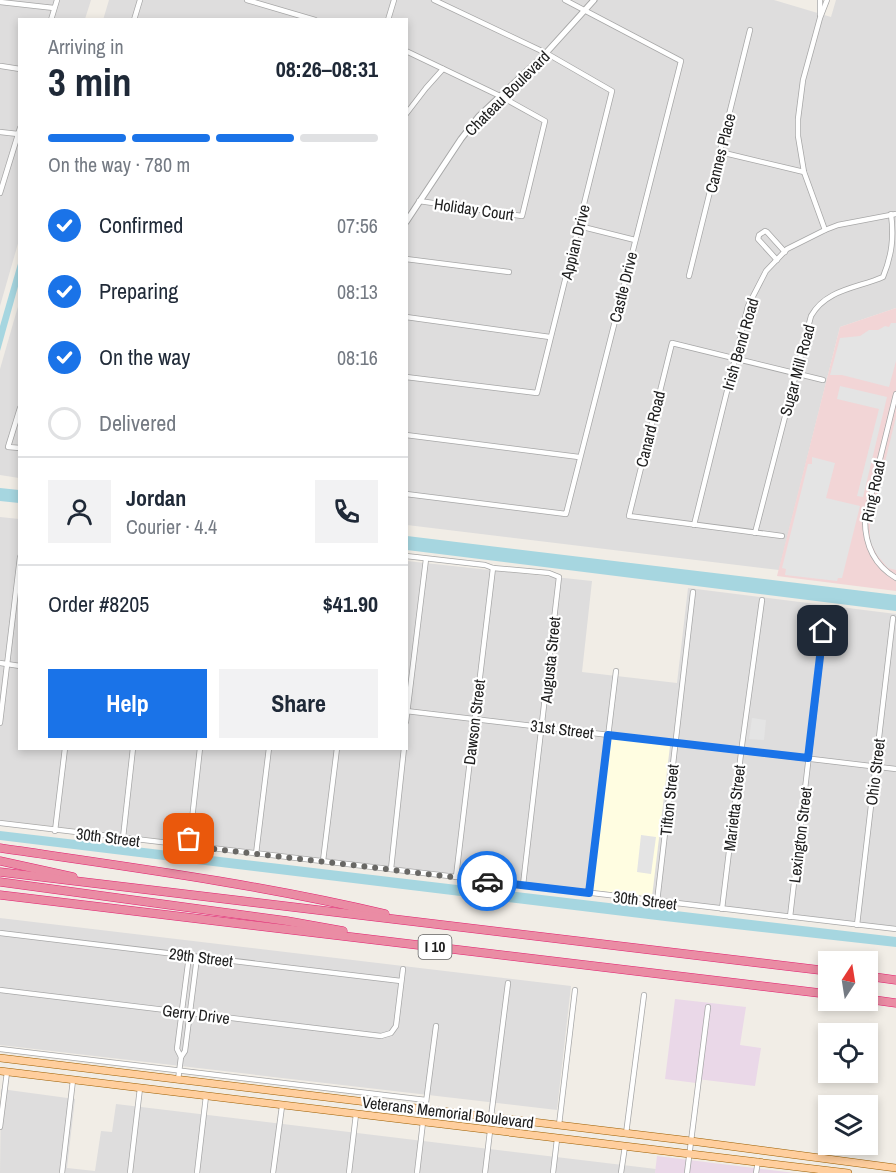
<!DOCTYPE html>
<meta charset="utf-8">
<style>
body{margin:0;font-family:"Archivo Narrow",sans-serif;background:#f2f2f3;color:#1f2937;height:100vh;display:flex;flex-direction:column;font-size:22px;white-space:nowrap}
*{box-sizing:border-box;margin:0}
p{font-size:20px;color:#747a83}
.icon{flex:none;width:33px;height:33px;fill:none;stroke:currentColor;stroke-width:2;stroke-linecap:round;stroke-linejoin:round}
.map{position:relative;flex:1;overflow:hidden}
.details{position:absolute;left:18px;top:18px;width:390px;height:732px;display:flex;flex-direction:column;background:#fff;border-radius:0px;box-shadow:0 3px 9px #0003}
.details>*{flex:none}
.needle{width:39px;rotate:12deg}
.buttons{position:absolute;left:818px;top:951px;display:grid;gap:12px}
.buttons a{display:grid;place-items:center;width:60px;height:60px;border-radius:0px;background:#fff;box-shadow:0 3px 9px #0003;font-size:30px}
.pin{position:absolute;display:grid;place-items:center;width:51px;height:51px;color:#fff;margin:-26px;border-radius:12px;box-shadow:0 3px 9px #0006}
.courier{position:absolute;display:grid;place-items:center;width:60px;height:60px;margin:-30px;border:4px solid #1a73e8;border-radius:50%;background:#fff;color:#222;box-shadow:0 2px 8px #0007}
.head em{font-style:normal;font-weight:800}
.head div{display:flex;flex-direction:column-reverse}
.head{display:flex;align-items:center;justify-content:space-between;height:102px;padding:0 30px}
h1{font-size:39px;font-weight:800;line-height:45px}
.bar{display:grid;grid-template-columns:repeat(4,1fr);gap:9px 6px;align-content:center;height:72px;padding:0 30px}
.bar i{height:8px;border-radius:4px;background:#e0e1e3}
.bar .selected{background:#1a73e8}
.bar p{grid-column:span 4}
.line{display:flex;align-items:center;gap:15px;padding:0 30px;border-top:2px solid #e0e1e3}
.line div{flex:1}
.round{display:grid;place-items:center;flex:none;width:63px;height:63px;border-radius:0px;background:#f2f2f3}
ol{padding:0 30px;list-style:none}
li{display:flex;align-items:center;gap:18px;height:66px}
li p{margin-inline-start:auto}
li .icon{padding:6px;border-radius:50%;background:#1a73e8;color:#fff;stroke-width:4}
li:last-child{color:#747a83}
li i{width:33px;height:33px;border:3px solid #e0e1e3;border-radius:50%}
.cta{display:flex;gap:12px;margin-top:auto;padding:12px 30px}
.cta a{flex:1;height:69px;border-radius:0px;background:#1a73e8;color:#fff;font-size:24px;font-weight:800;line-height:69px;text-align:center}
.cta a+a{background:#f2f2f3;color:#1f2937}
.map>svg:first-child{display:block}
.residential{fill:#dedddd}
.commercial{fill:#f2d5d6}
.industrial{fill:#ead8e8}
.education{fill:#fffde1}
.parking{fill:#e4e4e4}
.water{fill:#a6d6e0}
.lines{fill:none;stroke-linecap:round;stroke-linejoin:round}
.minor-casing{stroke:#a7a7a7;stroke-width:6}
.tertiary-casing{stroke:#a7a7a7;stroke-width:7}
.primary-casing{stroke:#9c5e00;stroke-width:8}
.motorway-casing{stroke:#e12170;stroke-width:9}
.minor{stroke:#fff;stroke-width:4.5}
.tertiary{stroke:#fff;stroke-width:5}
.primary{stroke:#ffce9d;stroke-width:7}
.motorway{stroke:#ea8ca4;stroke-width:8}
.done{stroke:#696865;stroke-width:6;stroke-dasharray:0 10.8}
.route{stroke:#1a73e8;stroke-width:8}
.labels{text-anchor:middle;stroke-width:4.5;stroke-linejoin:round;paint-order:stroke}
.shield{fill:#fff;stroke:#636363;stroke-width:1.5}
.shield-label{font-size:15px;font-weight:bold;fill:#202020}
.street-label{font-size:16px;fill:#202020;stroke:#fff}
</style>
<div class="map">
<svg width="896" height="1173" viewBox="0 0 896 1173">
<rect width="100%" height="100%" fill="#f1ede6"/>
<g class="residential">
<path d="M 0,0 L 91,0 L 85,19 L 20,20 L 19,240 L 0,306 Z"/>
<path d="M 109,0 L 774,0 L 831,17 L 836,0 L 896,0 L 896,308 L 840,327 L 779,570 L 407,525 L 406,20 L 103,20 Z"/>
<path d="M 19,303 L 19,478 L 0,475 L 0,369 Z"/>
<path d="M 0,517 L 19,519 L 20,748 L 406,748 L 407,561 L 592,581 L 582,672 L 677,683 L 688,588 L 896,614 L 896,927 L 0,820 Z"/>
<path d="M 0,918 L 571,986 L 557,1110 L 0,1045 Z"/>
<path d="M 1,1089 L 75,1099 L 67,1168 L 95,1171 L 101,1131 L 112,1132 L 116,1104 L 656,1169 L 655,1173 L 0,1173 Z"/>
</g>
<path class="commercial" d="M 896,308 L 896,591 L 777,576 L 840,327 Z"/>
<g class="industrial">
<path d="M 675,999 L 746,1007 L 740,1045 L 761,1048 L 755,1086 L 697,1079 L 696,1083 L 665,1079 Z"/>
<path d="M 657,1156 L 795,1173 L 655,1173 Z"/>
</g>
<path class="education" d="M 610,738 L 670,746 L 652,897 L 592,890 Z"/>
<g class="parking">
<path d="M 891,323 L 896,323 L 896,361 L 889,387 L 842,375 L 830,375 L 840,338 L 860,336 L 869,330 L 878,330 L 885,326 L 889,327 Z"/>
<path d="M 840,386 L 887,397 L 863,497 L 857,496 L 879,409 L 837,399 Z"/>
<path d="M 896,417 L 896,570 L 888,568 L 877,555 L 870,541 L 870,523 Z"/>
<path d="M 812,457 L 835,463 L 826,498 L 860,506 L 842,578 L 838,578 L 837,581 L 785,575 L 786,569 L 782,568 L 808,464 L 812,464 Z"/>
<path d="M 752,718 L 766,720 L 764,740 L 749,739 Z"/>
<path d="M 641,835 L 656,837 L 651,874 L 637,872 Z"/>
</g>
<g class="water">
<path d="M 19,260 L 19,283 L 0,351 L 0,326 Z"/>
<path d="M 0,488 L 19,490 L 19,503 L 0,501 Z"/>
<path d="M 407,536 L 896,595 L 896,611 L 407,550 Z"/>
<path d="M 0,831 L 896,937 L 896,947 L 665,921 L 0,840 Z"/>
</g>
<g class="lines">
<g class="minor-casing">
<g id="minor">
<path d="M 247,0 L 315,20"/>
<path d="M 0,2 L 54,8"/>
<path d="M 820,15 L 820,0"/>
<path d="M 51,20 L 57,0"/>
<path d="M 134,20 L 140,0"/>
<path d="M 388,20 L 394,0"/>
<path d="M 406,51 L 500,96 L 545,121 L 522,216 L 419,201"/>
<path d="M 1,66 L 20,69"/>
<path d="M 406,114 L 426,88 L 443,69"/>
<path d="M 0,132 L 18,134"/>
<path d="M 720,152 L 804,172"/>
<path d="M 0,193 L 20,128"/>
<path d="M 579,226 L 635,240"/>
<path d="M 825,230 L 804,172 L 798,136 L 798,119 L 803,80 L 820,18 L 827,0"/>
<path d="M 406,259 L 509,272"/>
<path d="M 777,260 L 758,239 L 759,235 L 765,231 L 767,232 L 785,252"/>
<path d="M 689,276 L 750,30"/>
<path d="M 406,317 L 550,337"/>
<path d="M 406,377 L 537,393 L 612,91 L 546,53 L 434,0"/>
<path d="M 896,394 L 865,520 C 865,545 874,565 896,578"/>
<path d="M 20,408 L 8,447 L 20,448"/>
<path d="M 406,435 L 579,457"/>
<path d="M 406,494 L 566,514 L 681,61 L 565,0"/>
<path d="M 694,525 L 748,306 L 766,271 L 787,249 L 825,230 L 838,225 L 896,214"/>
<path d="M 755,533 L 811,316 C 826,289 858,288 883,277 C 892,255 894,237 891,214"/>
<path d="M 782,536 L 629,516 L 672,343 L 823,380"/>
<path d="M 406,556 L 485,565 L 493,568 L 549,573 L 559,577 L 523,885"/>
<path d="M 0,663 L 20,666"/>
<path d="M 406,711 L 896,769"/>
<path d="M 406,722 L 426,559"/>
<path d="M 0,723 L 20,557"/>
<path d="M 0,823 L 896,929"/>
<path d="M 55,831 L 65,748"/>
<path d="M 123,838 L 133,748"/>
<path d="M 189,846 L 200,748"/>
<path d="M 256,854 L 269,748"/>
<path d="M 323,861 L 337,748"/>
<path d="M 391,869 L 404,748"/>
<path d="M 456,877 L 493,568"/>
<path d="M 589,893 L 616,671"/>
<path d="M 657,902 L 693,592"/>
<path d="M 722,909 L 742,745 L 762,600"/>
<path d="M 790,917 L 826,610"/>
<path d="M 857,925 L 893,618"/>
<path d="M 0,933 L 401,981"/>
<path d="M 0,990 L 381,1036 L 391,1033 L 396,1026 L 403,969"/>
<path d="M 0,1049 L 426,1100"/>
<path d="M 181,1057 L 177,1049 L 189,956"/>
<path d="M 178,1080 L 181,1057 L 185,1051 L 197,957"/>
<path d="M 425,1110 L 436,1026"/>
<path d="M 491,1117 L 508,983"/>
<path d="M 559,1125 L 575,990"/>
<path d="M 0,1127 L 7,1072"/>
<path d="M 626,1134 L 644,995"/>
<path d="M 62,1173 L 73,1080"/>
<path d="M 130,1173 L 140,1088"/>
<path d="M 197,1173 L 206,1096"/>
<path d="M 273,1173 L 282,1106"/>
<path d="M 349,1173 L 356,1114"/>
<path d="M 417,1173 L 423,1122"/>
<path d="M 485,1173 L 490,1131"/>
<path d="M 553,1173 L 557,1139"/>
<path d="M 621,1173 L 625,1146"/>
<path d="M 687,1173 L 708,1007"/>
<path d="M 756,1173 L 758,1161"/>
</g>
</g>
<g class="tertiary-casing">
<path id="tertiary" d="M 406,222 L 461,139 L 479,116 L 546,53 L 594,0"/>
</g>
<g class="primary-casing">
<g id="primary">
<path d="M 0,1058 L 691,1141 L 896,1168"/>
<path d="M 0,1071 L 848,1173"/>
</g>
</g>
<g class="motorway-casing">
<g id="motorway">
<path d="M 0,848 C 129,867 258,884 385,914"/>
<path d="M 0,861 L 73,877"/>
<path d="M 0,872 L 828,971"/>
<path d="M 0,882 L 287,921 L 343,931"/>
<path d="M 0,895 L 828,994"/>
<path d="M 867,976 L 896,980"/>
<path d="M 867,999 L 896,1003"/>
</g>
</g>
<use href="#minor" class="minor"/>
<use href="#tertiary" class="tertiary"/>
<use href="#primary" class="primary"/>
<use href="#motorway" class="motorway"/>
</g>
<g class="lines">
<path class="done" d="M 189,839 L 189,846 L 487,881"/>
<path class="route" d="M 487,881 L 589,893 L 608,735 L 808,758 L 823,631"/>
</g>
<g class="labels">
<rect class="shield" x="418.5" y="935" width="33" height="24" rx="4.5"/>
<g class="shield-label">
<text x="435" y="952">I 10</text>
</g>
<g class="street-label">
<text transform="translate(507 93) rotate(-45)" y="6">Chateau Boulevard</text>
<text transform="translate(720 153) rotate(-76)" y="6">Cannes Place</text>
<text transform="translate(474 209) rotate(8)" y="6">Holiday Court</text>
<text transform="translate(575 242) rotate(-76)" y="6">Appian Drive</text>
<text transform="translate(623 287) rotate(-76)" y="6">Castle Drive</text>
<text transform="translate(740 344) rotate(-74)" y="6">Irish Bend Road</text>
<text transform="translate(797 370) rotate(-75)" y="6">Sugar Mill Road</text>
<text transform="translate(650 429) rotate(-76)" y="6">Canard Road</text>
<text transform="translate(873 491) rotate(-78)" y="6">Ring Road</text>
<text transform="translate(550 660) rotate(-84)" y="6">Augusta Street</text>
<text transform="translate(474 722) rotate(-83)" y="6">Dawson Street</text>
<text transform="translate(562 729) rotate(7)" y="6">31st Street</text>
<text transform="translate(875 772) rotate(-83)" y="6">Ohio Street</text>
<text transform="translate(669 800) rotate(-84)" y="6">Tifton Street</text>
<text transform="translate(734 808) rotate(-83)" y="6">Marietta Street</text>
<text transform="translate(800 835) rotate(-83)" y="6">Lexington Street</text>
<text transform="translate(108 837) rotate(7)" y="6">30th Street</text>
<text transform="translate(645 900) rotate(7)" y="6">30th Street</text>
<text transform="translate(201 957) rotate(7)" y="6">29th Street</text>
<text transform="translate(196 1014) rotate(7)" y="6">Gerry Drive</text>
<text transform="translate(448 1112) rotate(7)" y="6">Veterans Memorial Boulevard</text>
</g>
</g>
</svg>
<div class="buttons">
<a><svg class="needle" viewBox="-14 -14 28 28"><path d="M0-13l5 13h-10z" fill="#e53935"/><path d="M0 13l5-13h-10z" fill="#747a83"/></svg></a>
<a><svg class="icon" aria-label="locate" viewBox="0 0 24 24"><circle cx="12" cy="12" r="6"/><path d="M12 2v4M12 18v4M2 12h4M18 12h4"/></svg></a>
<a><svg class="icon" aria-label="layers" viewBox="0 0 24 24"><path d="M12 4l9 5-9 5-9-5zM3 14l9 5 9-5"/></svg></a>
</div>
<div class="pin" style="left:189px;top:839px;background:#ea580c"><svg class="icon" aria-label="bag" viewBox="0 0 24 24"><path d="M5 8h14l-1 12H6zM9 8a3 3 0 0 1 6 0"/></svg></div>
<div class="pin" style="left:823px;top:631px;background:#1f2937"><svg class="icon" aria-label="home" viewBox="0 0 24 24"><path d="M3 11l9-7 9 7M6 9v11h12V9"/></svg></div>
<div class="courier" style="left:487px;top:881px"><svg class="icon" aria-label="car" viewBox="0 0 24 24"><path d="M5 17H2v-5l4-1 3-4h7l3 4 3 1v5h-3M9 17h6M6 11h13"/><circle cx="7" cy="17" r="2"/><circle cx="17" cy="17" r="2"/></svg></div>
<section class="details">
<div class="head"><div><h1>3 min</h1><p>Arriving in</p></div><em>08:26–08:31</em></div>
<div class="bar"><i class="selected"></i><i class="selected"></i><i class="selected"></i><i></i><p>On the way · 780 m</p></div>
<ol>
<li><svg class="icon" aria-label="check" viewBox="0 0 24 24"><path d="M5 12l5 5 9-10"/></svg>Confirmed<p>07:56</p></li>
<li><svg class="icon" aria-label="check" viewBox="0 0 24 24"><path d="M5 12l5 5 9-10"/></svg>Preparing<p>08:13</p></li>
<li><svg class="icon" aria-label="check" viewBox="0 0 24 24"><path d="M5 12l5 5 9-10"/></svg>On the way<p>08:16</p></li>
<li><i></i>Delivered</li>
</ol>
<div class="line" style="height:108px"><a class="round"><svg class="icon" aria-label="person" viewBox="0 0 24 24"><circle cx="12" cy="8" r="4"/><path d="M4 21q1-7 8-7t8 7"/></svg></a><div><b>Jordan</b><p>Courier · 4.4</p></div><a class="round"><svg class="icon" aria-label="phone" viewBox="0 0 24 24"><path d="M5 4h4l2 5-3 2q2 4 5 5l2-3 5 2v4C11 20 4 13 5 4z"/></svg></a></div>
<div class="line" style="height:78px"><div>Order #8205</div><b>$41.90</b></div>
<div class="cta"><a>Help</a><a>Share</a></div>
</section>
</div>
